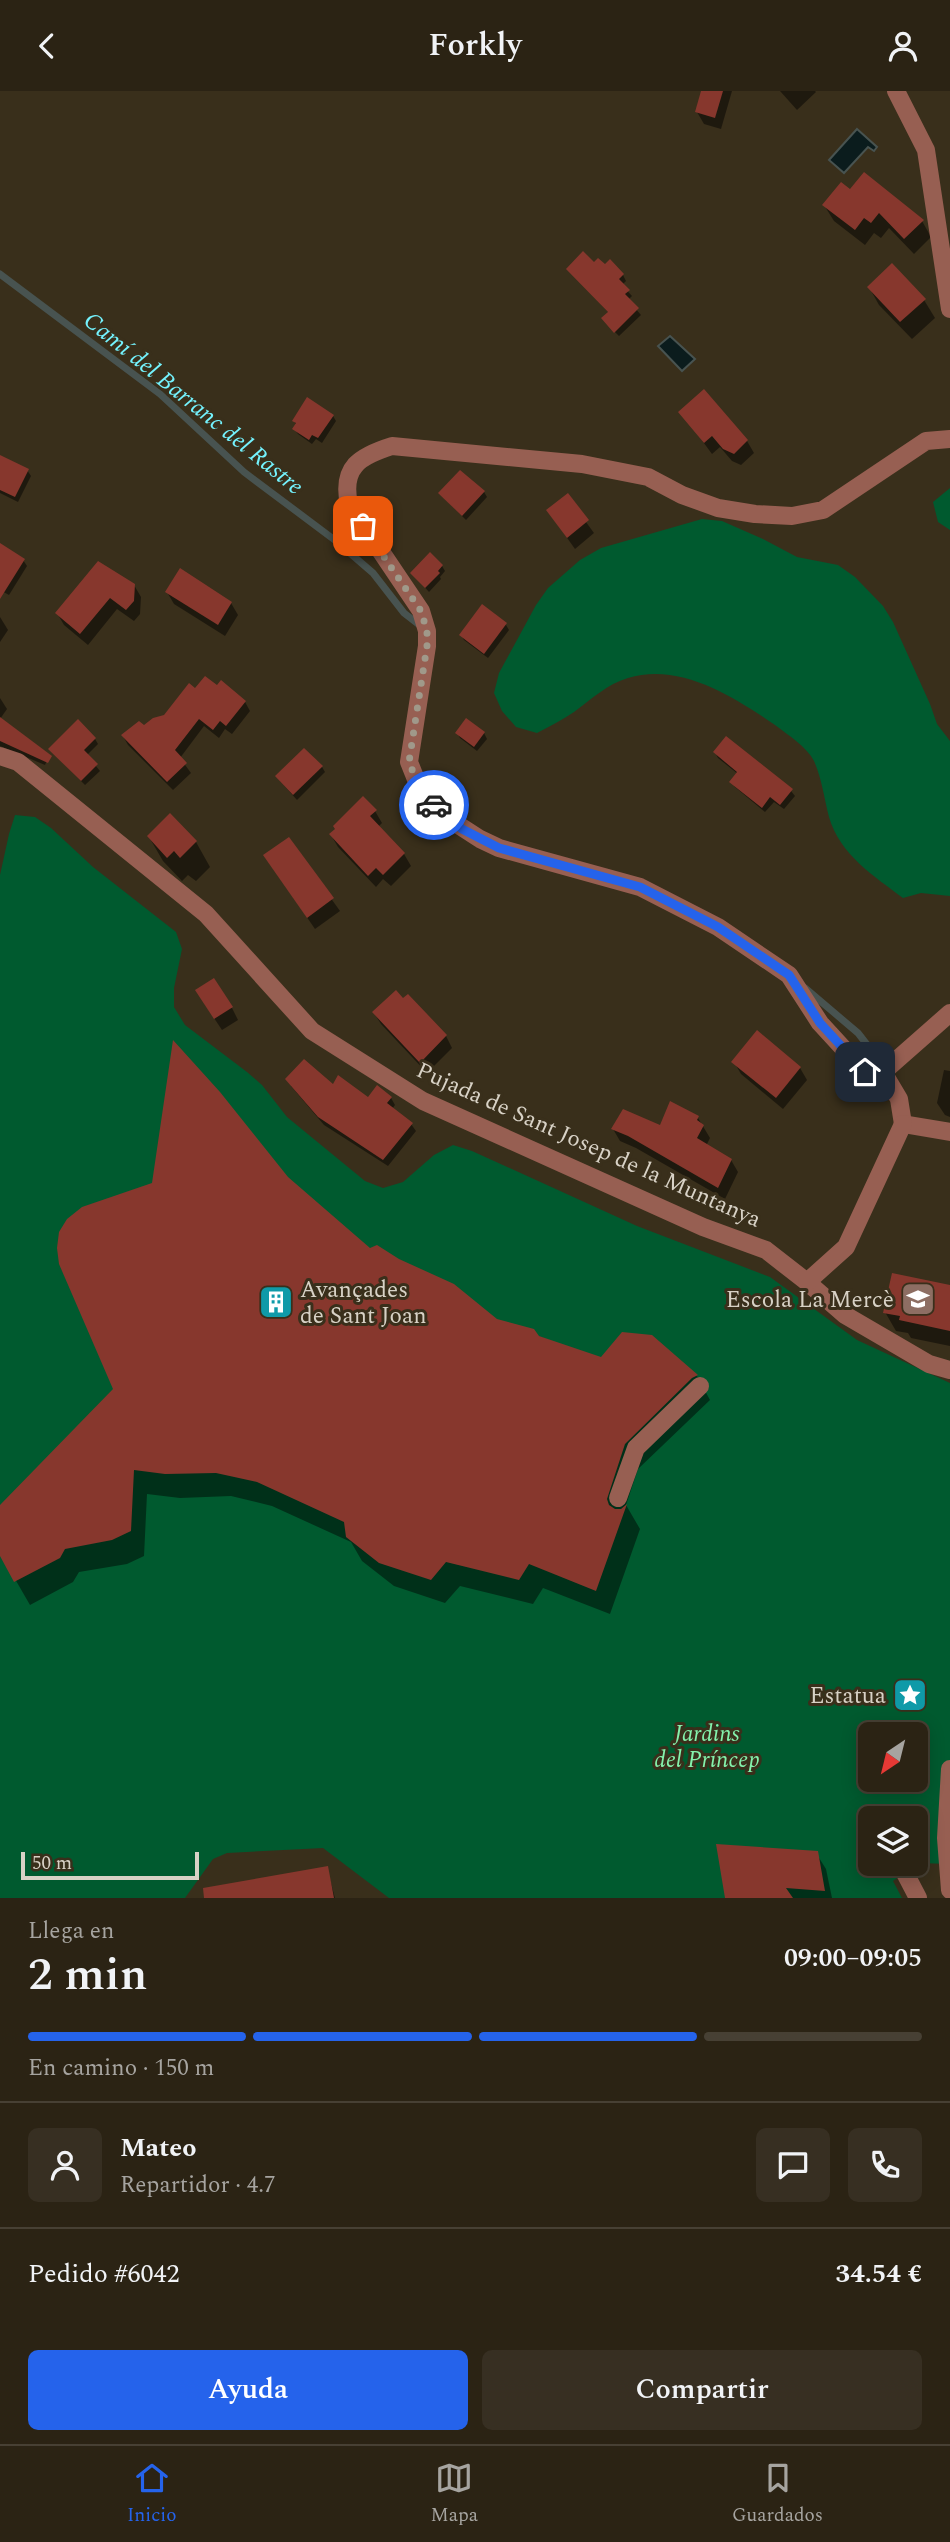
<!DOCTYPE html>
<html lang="es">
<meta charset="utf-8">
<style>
body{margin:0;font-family:Spectral,serif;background:#372f22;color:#f1f3f6;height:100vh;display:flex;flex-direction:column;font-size:26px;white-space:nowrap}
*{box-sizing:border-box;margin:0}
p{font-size:23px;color:#a6a4a0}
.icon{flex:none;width:38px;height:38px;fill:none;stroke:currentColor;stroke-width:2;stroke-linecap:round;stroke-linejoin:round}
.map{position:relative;height:1807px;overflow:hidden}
.sheet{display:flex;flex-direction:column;background:#2b2314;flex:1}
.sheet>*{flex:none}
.needle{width:46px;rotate:215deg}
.fabs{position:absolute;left:858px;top:1631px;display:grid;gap:14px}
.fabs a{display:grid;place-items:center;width:70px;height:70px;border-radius:10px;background:#2b2314;box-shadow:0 4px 18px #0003,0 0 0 2px #474034;font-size:35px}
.scale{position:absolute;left:21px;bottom:18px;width:178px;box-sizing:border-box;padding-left:7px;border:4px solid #d8d2c6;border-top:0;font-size:19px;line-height:24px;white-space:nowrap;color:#d8d2c6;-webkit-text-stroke:5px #392f1b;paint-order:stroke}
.pin{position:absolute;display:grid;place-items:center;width:60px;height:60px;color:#fff;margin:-30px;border-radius:14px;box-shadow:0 4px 10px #0006}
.courier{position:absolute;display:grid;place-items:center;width:70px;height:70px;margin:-35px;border:5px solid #2563eb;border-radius:50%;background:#fff;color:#222;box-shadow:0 2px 9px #0007}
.head em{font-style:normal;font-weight:600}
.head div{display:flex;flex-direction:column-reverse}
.head{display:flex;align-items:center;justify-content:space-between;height:119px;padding:0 28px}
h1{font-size:46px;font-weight:600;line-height:52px}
.bar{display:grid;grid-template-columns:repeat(4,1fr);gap:10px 7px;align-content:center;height:84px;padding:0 28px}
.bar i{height:9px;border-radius:5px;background:#474034}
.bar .on{background:#2563eb}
.bar p{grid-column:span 4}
.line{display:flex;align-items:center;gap:18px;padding:0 28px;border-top:2px solid #474034}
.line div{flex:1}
.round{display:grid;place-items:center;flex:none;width:74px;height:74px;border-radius:10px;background:#372f22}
.cta{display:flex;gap:14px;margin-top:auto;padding:14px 28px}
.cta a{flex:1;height:80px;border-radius:10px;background:#2563eb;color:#fff;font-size:28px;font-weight:600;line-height:80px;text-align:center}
.cta a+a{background:#372f22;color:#f1f3f6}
header{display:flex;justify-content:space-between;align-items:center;height:91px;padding:0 28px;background:#2b2314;font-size:32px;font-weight:600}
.menu{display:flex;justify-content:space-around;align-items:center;height:98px;border-top:2px solid #474034;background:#2b2314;font-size:19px;color:#a6a4a0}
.menu a{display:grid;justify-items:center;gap:4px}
.menu .on{color:#2563eb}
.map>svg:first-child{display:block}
.green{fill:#005a2f;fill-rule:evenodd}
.water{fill:#0b1c1d;stroke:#485350;stroke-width:2}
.shadow{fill:#0007}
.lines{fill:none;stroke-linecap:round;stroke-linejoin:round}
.stream{stroke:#485350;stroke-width:7}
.building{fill:#87372d}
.minor{stroke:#975f52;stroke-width:18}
.done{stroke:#a0998a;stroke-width:7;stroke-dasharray:0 12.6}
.route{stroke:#2563eb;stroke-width:9}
.labels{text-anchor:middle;stroke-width:6;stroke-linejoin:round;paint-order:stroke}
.street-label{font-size:23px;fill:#d8d2c6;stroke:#392f1b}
.poi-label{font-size:23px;fill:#d8d2c6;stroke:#392f1b;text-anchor:end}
.park-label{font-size:23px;font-style:italic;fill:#84f2ac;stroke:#392f1b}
.water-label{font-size:24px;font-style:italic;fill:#74f3fe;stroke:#392f1b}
</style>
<header><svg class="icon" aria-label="back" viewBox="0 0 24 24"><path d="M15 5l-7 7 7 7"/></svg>Forkly<svg class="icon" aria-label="person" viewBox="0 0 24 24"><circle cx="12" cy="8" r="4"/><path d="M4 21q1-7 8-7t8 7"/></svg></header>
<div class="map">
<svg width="950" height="1807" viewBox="0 0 950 1807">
<rect width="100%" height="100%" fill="#392f1b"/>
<g class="green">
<path d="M 950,397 L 950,439 L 938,431 L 933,411 Z"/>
<path d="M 702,428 L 722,430 L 763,448 L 797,466 L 838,474 L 855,486 L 883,515 L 893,531 L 930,613 L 937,633 L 950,650 L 950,805 L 921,802 L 903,807 C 874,785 840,764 829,726 C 824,707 822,688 814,670 C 807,656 788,644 775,634 C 734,606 680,571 628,587 C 607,593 592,608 574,621 C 562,629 550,635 537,642 L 516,636 L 502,620 L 494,602 L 499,582 L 536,514 L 548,497 L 580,469 L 601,457 Z"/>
<path d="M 15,724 L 35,726 L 51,737 L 93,776 L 176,841 L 182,858 L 174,897 L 174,916 L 185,934 L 247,981 L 262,994 L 287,1026 L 365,1090 L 383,1097 L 403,1091 L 434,1064 L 453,1054 L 472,1060 L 637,1135 L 770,1186 L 857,1249 L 950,1292 L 950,1773 L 919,1772 L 893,1790 L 902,1807 L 389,1807 L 323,1757 L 227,1762 L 213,1768 L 185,1807 L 0,1807 L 0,784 L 9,743 ZM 870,1643 L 915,1643 L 915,1689 L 870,1689 ZM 870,1727 L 915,1727 L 915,1773 L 870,1773 Z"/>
</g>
<g class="water">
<path d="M 857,38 L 877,56 L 874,60 L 868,56 L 844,82 L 829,69 Z"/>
<path d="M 670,245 L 695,268 L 682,280 L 658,255 Z"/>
</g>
<g class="shadow">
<path d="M 703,0 L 732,0 L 721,38 L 704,33 L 697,21 Z"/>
<path d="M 780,0 L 815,0 L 816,1 L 797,19 Z"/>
<path d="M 851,101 L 922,130 L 931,146 L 914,163 L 889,137 L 881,147 L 874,142 L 865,154 L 834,130 L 824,114 Z"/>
<path d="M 610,171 L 623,184 L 626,190 L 622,194 L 632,205 L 628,209 L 641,224 L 619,245 L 607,233 L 609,222 L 568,178 L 594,173 L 605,176 Z"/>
<path d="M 869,196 L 924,209 L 935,227 L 912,248 L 879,214 Z"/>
<path d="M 704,301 L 747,350 L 754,362 L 741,374 L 732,370 L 720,356 L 712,363 L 681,321 Z"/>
<path d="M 333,325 L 336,330 L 322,352 L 316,348 L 312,353 L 298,343 L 294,338 L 297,335 L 294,330 Z"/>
<path d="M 0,366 L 27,379 L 31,385 L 18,411 L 0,402 Z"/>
<path d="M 484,401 L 487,406 L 466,429 L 440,403 Z"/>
<path d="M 567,405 L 594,442 L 575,458 L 548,420 Z"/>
<path d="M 0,454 L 23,469 L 27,475 L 9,504 L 0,499 Z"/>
<path d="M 442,475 L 445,480 L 440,486 L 441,488 L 429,501 L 412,482 Z"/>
<path d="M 134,494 L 141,506 L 140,523 L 134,530 L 117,518 L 88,554 L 64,534 L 57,522 Z"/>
<path d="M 167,501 L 231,512 L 238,524 L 225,545 L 174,513 Z"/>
<path d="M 0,526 L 8,539 L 0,551 Z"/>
<path d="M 506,534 L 509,539 L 488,567 L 464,549 L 461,544 Z"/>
<path d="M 196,600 L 245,611 L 250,620 L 232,643 L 225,638 L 219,647 L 204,635 L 180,667 L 191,682 L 173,699 L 128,654 L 123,645 L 165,625 Z"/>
<path d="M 0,607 L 7,618 L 0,628 Z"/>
<path d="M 0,628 L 47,669 L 45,674 L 0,655 Z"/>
<path d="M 457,642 L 484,642 L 487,648 L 477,660 L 460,647 Z"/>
<path d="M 95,648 L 98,653 L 87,664 L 100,680 L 85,694 L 50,659 Z"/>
<path d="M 715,661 L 791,700 L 795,705 L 784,718 L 774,711 L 765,721 L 735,696 L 731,691 L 738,683 L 718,667 Z"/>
<path d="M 322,676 L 325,681 L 297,709 L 280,690 Z"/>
<path d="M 375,720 L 382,732 L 378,736 L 404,763 L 411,775 L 391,795 L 383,788 L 376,796 L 338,756 L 331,744 Z"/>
<path d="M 170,724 L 196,751 L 210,776 L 196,790 L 188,784 L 182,790 L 163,770 L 149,746 Z"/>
<path d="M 289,749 L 340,820 L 315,838 L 273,777 Z"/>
<path d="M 408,905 L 446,945 L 452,957 L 427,982 L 381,933 L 374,922 Z"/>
<path d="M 204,912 L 232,917 L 238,929 L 222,939 Z"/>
<path d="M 734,971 L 800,977 L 807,989 L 783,1018 L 741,983 Z"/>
<path d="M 944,979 L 950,980 L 950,1026 L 945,1024 L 937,1012 Z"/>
<path d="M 291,995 L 334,996 L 368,1009 L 391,1007 L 395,1014 L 392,1018 L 411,1033 L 416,1040 L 388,1075 L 324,1034 Z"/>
<path d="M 698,1027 L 710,1047 L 706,1055 L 731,1069 L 738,1081 L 725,1108 L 636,1057 L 620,1050 L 613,1038 L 661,1037 Z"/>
<path d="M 287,1088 L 370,1159 L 497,1230 L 601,1268 L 652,1246 L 697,1285 L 710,1309 L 638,1378 L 626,1414 L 640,1438 L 610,1523 L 543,1497 L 533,1513 L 460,1495 L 445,1512 L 394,1495 L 362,1470 L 351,1451 L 272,1415 L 231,1405 L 180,1407 L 147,1403 L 144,1465 L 127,1473 L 79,1481 L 73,1491 L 30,1514 L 0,1462 L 0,1416 L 115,1298 Z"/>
<path d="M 950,1196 L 950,1255 L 911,1247 L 908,1242 L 896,1240 L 885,1221 Z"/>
<path d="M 816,1762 L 826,1778 L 832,1807 L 729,1807 Z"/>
<path d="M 327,1777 L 335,1807 L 208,1807 Z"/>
</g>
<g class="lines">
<g class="stream">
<path d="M 0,183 L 160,303 L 244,381 L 336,450 L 373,482 L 404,522 L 422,536"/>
<path d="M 805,897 L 858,942 L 879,969"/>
</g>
</g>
<g class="building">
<path d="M 701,0 L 723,0 L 715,27 L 695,21 Z"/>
<path d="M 864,81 L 924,129 L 904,148 L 879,122 L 871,132 L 864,127 L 855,139 L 822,114 L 841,91 L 850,98 Z"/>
<path d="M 583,160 L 594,171 L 598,167 L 605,173 L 610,168 L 624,183 L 619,188 L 630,199 L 625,203 L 639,217 L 614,242 L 601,227 L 608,221 L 566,178 Z"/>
<path d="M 892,172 L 926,208 L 900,231 L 867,196 Z"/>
<path d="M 704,298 L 748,349 L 734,363 L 723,358 L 712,345 L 704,352 L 678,321 Z"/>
<path d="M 307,306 L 334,324 L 318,347 L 312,344 L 309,349 L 292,338 L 296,332 L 292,330 Z"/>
<path d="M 0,364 L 29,378 L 15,406 L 0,399 Z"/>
<path d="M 460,379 L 485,400 L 462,425 L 438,402 Z"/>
<path d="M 568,402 L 589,429 L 567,447 L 546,419 Z"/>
<path d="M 0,452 L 25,468 L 0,508 Z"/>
<path d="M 430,461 L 443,474 L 438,480 L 440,482 L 425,497 L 410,482 Z"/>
<path d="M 98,470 L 135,493 L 134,510 L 126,519 L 110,507 L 80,543 L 55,522 Z"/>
<path d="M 180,477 L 232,511 L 218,534 L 165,501 Z"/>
<path d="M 482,513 L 507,532 L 484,563 L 459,544 Z"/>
<path d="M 205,585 L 217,594 L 221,589 L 246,610 L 226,635 L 220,630 L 213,639 L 199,628 L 175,659 L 187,672 L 167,691 L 121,644 L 139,630 L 144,634 L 153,627 L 164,624 L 189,592 L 195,597 Z"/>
<path d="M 0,626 L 52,665 L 48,672 L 0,650 Z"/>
<path d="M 466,627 L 485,641 L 474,656 L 455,642 Z"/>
<path d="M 78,628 L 96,647 L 84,659 L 98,673 L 81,690 L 48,658 Z"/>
<path d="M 726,645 L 793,698 L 780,714 L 770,706 L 762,717 L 729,691 L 737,681 L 713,661 Z"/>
<path d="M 304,657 L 323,675 L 293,704 L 275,685 Z"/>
<path d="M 363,705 L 377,719 L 370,725 L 405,762 L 383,784 L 376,777 L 368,785 L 329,743 L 335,738 L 333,735 Z"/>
<path d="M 170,722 L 197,750 L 180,767 L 174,760 L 167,767 L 147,745 Z"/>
<path d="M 289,746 L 334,807 L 307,827 L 263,764 Z"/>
<path d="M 214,887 L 233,916 L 214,928 L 195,899 Z"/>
<path d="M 396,899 L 403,907 L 408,903 L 447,944 L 420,972 L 372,921 Z"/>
<path d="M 757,939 L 801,976 L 776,1007 L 731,971 Z"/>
<path d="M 173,949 L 220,1001 L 288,1086 L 370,1157 L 377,1154 L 399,1168 L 454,1193 L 497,1228 L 534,1238 L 539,1245 L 601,1266 L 622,1241 L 652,1244 L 698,1284 L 692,1287 L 625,1353 L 607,1408 L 609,1414 L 615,1418 L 621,1418 L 627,1413 L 596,1500 L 529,1473 L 519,1489 L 446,1471 L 431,1489 L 379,1472 L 346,1446 L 344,1431 L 257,1391 L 216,1382 L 165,1383 L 134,1379 L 131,1440 L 112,1449 L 65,1458 L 60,1467 L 14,1491 L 0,1465 L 0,1414 L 113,1298 L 59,1173 L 57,1157 L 59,1141 L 67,1128 L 82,1116 L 152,1092 Z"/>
<path d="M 304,968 L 333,993 L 338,984 L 368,1006 L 377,994 L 392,1006 L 387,1012 L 413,1032 L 383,1069 L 318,1026 L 285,988 Z"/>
<path d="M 670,1010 L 699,1025 L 697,1029 L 704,1034 L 697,1047 L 732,1068 L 718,1097 L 628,1045 L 611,1038 L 623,1018 L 660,1034 Z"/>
<path d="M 892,1182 L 950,1194 L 950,1240 L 899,1229 L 900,1225 L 883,1222 Z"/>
<path d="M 716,1753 L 818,1760 L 825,1800 L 786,1797 L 793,1807 L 725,1807 Z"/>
<path d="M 328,1775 L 334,1807 L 204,1807 L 203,1797 Z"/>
</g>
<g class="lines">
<g class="minor">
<path d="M 896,0 L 926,59 L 950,218"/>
<path d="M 0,665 L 18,671 L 206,823 L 312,940 L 423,1010 L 703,1136 L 766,1159 L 807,1191 L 845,1224 L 929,1273 L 950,1279"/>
<path d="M 883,981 L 950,922"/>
<path d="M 903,1033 L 899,1008 L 883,981 L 865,981 L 820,932 L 789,884 L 718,836 L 640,796 L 499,757 L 480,748 L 446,726 L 417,691 L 409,671 L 427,555 L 427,540 L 421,520 L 349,413 C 341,376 360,365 392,355 L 582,373 L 648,386 L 682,404 L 718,417 L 755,423 L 792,425 L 823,419 L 926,350 L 950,348"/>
<path d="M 903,1033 L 950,1041"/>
<path d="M 807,1191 L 846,1156 L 903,1033"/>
<path d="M 618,1407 L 636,1357 L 700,1295"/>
<path d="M 950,1678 L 946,1747 L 950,1799"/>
<path d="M 905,1782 L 918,1807"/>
</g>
</g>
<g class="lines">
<path class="done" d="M 363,435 L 421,520 L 427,540 L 427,555 L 409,671 L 417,691 L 434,714"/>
<path class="route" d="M 434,714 L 462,738 L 499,757 L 640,796 L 718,836 L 789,884 L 820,932 L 865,981"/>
</g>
<defs>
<g id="school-square" transform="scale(1.75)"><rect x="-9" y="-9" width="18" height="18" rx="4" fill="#8d6e63" stroke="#392f1b"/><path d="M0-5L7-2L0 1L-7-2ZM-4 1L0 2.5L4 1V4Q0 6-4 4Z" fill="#fff"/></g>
<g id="building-square" transform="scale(1.75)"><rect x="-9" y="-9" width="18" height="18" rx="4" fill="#0f9aa8" stroke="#392f1b"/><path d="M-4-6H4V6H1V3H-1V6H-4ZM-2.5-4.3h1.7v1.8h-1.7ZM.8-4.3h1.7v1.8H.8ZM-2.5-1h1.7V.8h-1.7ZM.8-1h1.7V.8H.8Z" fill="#fff"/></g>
<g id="sight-square" transform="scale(1.75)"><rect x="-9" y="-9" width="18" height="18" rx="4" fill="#0f9aa8" stroke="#392f1b"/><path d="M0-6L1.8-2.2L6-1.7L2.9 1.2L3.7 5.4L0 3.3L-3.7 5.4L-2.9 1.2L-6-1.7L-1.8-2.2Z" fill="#fff"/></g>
</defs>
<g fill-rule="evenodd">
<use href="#school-square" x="918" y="1208"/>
<use href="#building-square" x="276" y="1211"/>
<use href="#sight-square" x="910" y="1604"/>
</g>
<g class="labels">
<g class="street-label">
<text transform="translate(589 1053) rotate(24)" y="8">Pujada de Sant Josep de la Muntanya</text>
</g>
<g class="poi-label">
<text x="300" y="1206" text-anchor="start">Avançades<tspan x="300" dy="26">de Sant Joan</tspan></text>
<text x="894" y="1216">Escola La Mercè</text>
<text x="886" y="1612">Estatua</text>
</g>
<g class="park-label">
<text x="707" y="1650">Jardins<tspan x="707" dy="26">del Príncep</tspan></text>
</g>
<g class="water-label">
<text transform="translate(194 312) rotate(39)" y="8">Camí del Barranc del Rastre</text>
</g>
</g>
</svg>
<div class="fabs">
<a><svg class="needle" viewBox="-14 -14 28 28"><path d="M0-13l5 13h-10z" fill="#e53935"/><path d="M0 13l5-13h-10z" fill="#a6a4a0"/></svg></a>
<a><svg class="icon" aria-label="layers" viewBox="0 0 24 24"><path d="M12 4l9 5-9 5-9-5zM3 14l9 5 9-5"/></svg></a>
</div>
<div class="scale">50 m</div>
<div class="pin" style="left:363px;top:435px;background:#ea580c"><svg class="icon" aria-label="bag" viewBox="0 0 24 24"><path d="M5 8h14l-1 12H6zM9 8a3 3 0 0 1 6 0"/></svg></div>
<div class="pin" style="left:865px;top:981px;background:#1f2937"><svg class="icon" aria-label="home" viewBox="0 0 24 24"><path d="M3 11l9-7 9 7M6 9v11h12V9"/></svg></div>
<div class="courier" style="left:434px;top:714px"><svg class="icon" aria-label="car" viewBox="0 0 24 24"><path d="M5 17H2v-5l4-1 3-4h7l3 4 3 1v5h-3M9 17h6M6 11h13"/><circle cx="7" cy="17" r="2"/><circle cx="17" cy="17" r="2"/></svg></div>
</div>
<section class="sheet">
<div class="head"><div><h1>2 min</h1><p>Llega en</p></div><em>09:00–09:05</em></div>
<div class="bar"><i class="on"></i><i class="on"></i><i class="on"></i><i></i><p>En camino · 150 m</p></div>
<div class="line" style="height:126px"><a class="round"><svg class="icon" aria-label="person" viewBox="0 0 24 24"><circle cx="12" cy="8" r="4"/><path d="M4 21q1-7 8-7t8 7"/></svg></a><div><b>Mateo</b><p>Repartidor · 4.7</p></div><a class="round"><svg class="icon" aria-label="chat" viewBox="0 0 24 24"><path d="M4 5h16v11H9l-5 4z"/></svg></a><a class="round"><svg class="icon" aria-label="phone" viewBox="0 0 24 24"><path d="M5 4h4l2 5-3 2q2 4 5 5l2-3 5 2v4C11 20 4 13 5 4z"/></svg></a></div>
<div class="line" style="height:91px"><div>Pedido #6042</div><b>34.54 €</b></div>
<div class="cta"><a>Ayuda</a><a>Compartir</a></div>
</section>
<nav class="menu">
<a class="on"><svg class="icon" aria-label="home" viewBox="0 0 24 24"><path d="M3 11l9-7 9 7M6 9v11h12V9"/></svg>Inicio</a>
<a><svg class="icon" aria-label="map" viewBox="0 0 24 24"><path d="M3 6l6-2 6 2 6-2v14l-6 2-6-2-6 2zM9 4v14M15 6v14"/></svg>Mapa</a>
<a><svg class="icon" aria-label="saved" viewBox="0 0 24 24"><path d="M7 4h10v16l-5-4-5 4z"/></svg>Guardados</a>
</nav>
